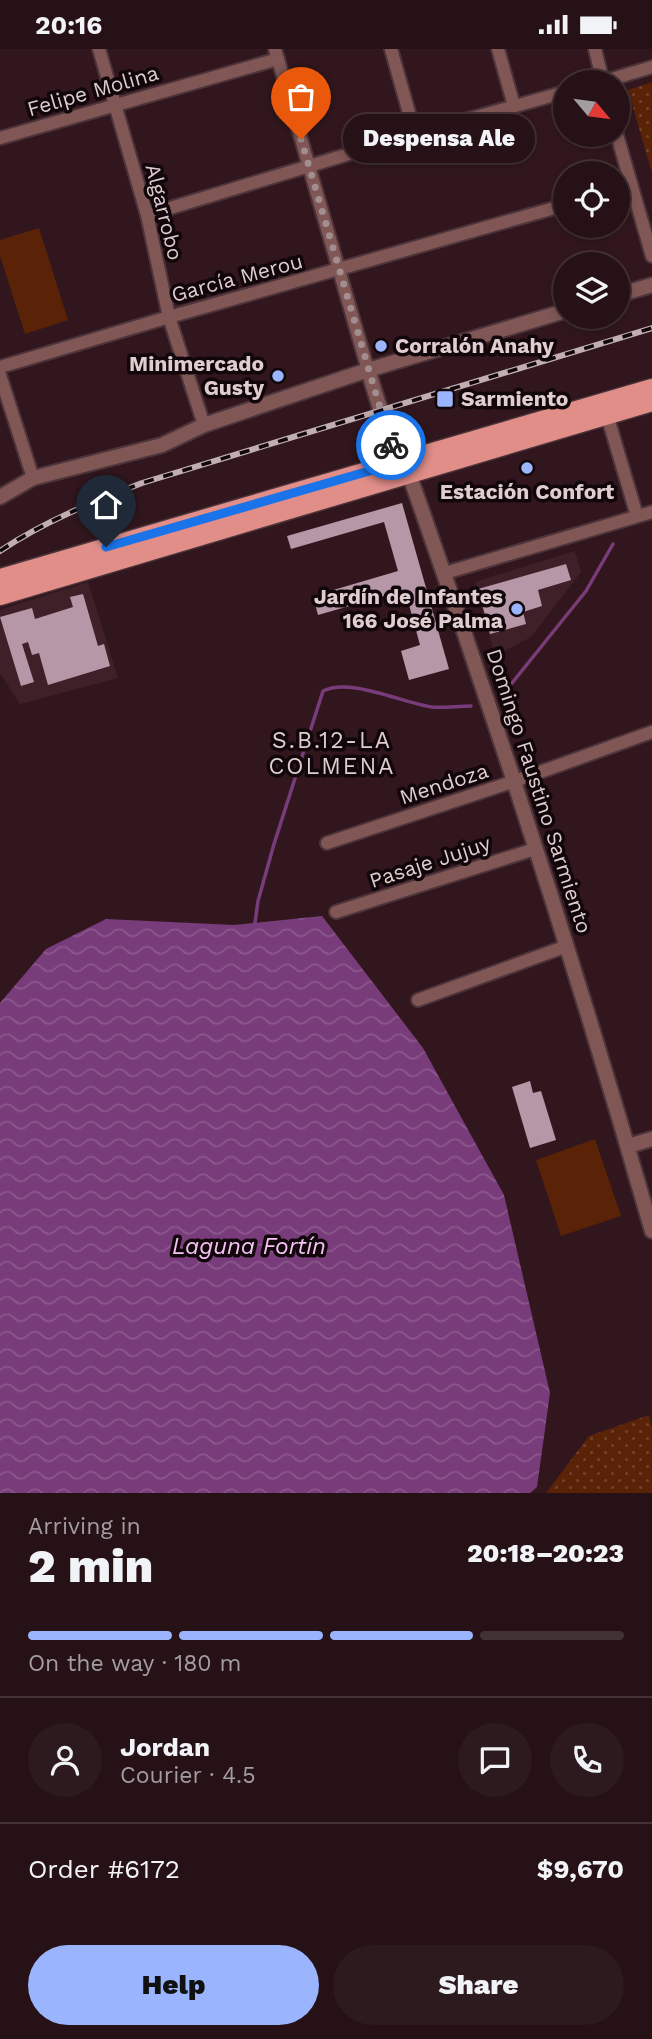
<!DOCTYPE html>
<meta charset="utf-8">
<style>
body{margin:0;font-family:"Work Sans",sans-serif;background:#2d1a1f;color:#f1f3f6;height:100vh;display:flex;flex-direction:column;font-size:26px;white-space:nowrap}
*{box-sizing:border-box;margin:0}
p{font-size:23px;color:#a39da1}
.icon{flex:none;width:38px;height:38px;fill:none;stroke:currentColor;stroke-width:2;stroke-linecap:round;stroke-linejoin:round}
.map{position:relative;height:1444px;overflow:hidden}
.side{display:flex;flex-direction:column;background:#251116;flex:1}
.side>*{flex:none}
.needle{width:46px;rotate:119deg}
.controls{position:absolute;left:553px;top:21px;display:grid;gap:14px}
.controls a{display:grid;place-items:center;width:77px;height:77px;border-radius:50%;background:#251116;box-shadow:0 4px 10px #0003,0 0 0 2px #423135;font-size:35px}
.pin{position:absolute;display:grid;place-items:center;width:60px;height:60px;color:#fff;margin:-72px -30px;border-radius:50% 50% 50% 0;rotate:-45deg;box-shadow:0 0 7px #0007}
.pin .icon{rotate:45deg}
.courier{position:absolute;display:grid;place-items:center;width:70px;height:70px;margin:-35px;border:5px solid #1a73e8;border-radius:50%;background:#fff;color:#222;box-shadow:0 2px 9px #0007}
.bubble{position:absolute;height:49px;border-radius:24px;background:#251116;box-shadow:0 4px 10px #0003,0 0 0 2px #423135;font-size:23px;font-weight:800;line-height:49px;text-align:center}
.summary em{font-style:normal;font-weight:800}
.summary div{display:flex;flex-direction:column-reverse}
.summary{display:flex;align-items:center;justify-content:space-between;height:119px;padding:0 28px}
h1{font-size:46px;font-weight:800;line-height:52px}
.bar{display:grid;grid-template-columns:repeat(4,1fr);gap:10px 7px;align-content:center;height:84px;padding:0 28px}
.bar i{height:9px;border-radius:5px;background:#423135}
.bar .active{background:#9ab5fd}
.bar p{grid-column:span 4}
.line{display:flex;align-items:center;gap:18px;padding:0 28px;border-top:2px solid #423135}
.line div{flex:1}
.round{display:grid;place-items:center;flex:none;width:74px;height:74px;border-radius:37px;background:#2d1a1f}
.primary-button{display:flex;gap:14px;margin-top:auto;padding:14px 28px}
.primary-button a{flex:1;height:80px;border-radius:42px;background:#9ab5fd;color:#111;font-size:28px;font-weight:800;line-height:80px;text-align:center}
.primary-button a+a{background:#2d1a1f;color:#f1f3f6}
.status{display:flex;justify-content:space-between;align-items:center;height:49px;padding:0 35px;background:#251116;direction:ltr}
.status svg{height:19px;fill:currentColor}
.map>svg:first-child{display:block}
.built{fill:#402028}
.grass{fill:url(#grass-dots)}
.pitch{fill:#5a2207}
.water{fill:url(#water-waves)}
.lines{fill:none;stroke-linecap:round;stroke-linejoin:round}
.stream{stroke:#783c7a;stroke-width:3.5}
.building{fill:#b697a7}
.minor-casing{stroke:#4d343a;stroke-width:16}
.tertiary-casing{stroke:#4d343a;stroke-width:18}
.primary-casing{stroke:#4d343a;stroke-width:21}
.minor{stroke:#805755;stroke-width:12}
.tertiary{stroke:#805755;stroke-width:14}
.primary{stroke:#e18e89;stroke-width:18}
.rail-casing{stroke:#c1aeb2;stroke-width:6}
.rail{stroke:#110609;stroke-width:3.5;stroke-dasharray:10;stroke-linecap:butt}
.done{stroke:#a28d91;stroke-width:7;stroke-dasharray:0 12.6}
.route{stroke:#1a73e8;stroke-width:9}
.poi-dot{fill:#9ab5fd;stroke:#110609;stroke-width:2.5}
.labels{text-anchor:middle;stroke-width:7;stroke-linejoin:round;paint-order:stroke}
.street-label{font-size:21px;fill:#dfcdd0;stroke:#110609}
.poi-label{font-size:21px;font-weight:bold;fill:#dfcdd0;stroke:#110609;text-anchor:start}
.neighbourhood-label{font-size:23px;letter-spacing:2px;fill:#dfcdd0;stroke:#110609}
.water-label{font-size:23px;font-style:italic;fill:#f6c2f7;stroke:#110609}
</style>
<div class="status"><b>20:16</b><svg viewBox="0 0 49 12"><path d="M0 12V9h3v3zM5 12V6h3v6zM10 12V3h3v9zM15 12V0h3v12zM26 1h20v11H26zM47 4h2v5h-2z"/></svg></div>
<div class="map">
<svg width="652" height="1444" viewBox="0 0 652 1444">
<defs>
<pattern id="grass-dots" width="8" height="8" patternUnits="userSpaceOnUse" patternTransform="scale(1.75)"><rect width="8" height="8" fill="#5a2207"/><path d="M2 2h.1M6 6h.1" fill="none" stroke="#71412a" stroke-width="1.8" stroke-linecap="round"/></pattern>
<pattern id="water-waves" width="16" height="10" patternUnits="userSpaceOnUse" patternTransform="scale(1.75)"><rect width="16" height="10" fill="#783c7a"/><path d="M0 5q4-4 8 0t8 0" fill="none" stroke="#8b578c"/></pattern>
</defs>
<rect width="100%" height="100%" fill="#31171d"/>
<g class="built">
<path d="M 575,502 L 581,523 L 531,588 L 495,607 L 475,533 Z"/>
<path d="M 88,533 L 118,629 L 20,655 L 0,624 L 0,561 Z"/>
</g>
<g class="grass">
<path d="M 652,33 L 652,124 L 628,41 Z"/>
<path d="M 649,1366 L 652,1378 L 652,1444 L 546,1444 L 589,1387 Z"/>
</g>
<g class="pitch">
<path d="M 39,179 L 68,271 L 25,285 L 0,207 L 0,191 Z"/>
<path d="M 595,1090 L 621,1167 L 561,1187 L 536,1111 Z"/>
</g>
<path class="water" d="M 322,867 L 423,999 L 504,1146 L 550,1344 L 537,1438 L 530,1444 L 0,1444 L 0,954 L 46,900 L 106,870 L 234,876 Z"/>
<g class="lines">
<g class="stream">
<path d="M 500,649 L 586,542 L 613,495"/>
<path d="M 255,874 L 258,852 L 274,795 L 323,642 C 349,628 403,654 432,658 C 444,659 458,657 471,657"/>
</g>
</g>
<g class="building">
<path d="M 402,454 L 449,620 L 409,631 L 401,602 L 420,596 L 405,541 L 318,566 L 313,547 L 398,522 L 384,473 L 291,500 L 287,487 Z"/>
<path d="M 566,515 L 571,531 L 538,541 L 542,557 L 523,563 L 526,575 L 490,585 L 478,540 Z"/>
<path d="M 83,545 L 98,597 L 104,595 L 110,617 L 48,636 L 39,604 L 32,606 L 28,593 L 22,595 L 34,633 L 21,637 L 0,568 L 32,559 L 35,570 L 73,558 L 70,548 Z"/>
<path d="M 530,1032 L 533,1044 L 541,1042 L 556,1091 L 530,1099 L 512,1038 Z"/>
</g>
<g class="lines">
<g class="minor-casing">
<g id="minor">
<path d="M 99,0 L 147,166 L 169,268 L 204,376"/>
<path d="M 275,0 L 368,321"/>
<path d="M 391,0 L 415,85"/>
<path d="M 498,0 L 514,57"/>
<path d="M 595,0 L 603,33"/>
<path d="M 602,33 L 652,18"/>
<path d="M 617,86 L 652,207"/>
<path d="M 0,89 L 278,10"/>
<path d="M 147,166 L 415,85 L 565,43"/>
<path d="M 0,318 L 169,268 L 565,156"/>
<path d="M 0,326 L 33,429"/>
<path d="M 607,366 L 637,467"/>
<path d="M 445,524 L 652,463"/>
<path d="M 327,794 L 515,732 L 652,683"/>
<path d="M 336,863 L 535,800"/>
<path d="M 418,951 L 567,897"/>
</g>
</g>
<g class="tertiary-casing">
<g id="tertiary">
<path d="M 618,246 L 652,236"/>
<path d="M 368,321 L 397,414 L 409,425 C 498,675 579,927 652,1182"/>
<path d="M 0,448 L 33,429 L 162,396 L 204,376 L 368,321 L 565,262"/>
<path d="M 628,1097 L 652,1090"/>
</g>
</g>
<g class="primary-casing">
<g id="primary">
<path d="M 0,529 L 652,339"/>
<path d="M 0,547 L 652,353"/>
</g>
</g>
<use href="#minor" class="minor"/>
<use href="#tertiary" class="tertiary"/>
<use href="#primary" class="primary"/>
<g class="rail-casing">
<path id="rail" d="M 0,502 C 45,472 93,453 142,434 L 652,279"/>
</g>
<use href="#rail" class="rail"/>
</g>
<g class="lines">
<path class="done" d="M 301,90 L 391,396"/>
<path class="route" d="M 106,498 L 397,414 L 391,396"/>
</g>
<g class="poi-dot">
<circle cx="381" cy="297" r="7"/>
<circle cx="278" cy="327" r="7"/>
<rect x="436" y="341" width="18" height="18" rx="3.5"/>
<circle cx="527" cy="419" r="7"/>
<circle cx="517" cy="560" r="7"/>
</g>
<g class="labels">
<g class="street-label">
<text transform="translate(93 42) rotate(-16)" y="7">Felipe Molina</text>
<text transform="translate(164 163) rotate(76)" y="7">Algarrobo</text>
<text transform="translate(237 229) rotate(-15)" y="7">García Merou</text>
<text transform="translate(444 735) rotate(-18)" y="7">Mendoza</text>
<text transform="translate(539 742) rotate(72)" y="7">Domingo Faustino Sarmiento</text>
<text transform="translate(430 813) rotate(-18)" y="7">Pasaje Jujuy</text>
</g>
<g class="poi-label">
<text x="395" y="304">Corralón Anahy</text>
<text x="264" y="322" text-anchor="end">Minimercado<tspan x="264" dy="24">Gusty</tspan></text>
<text x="461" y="357">Sarmiento</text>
<text x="527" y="450" text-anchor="middle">Estación Confort</text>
<text x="503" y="555" text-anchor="end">Jardín de Infantes<tspan x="503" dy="24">166 José Palma</tspan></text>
</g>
<g class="neighbourhood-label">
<text x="332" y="699">S.B.12-LA<tspan x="332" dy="26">COLMENA</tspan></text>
</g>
<g class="water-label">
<text x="249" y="1205">Laguna Fortín</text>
</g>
</g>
</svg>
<div class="controls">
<a><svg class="needle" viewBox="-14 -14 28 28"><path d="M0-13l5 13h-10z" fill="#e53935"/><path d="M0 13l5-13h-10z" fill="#a39da1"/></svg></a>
<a><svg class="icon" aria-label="locate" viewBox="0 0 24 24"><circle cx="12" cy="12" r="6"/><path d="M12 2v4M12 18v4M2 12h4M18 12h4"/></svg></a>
<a><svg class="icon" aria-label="layers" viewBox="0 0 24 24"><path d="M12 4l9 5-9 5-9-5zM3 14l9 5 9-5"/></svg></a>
</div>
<div class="pin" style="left:301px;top:90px;background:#ea580c"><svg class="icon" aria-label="bag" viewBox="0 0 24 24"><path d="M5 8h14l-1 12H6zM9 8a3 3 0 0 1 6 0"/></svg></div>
<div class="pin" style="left:106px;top:498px;background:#1f2937"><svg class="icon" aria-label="home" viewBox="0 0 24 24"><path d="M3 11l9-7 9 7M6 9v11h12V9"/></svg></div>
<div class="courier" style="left:391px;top:396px"><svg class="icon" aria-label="bike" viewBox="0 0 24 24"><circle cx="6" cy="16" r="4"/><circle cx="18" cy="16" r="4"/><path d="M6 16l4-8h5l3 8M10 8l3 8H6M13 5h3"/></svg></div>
<div class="bubble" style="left:343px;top:65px;width:192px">Despensa Ale</div>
</div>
<section class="side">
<div class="summary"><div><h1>2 min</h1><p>Arriving in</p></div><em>20:18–20:23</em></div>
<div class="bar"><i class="active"></i><i class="active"></i><i class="active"></i><i></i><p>On the way · 180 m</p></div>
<div class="line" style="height:126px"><a class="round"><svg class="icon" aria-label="person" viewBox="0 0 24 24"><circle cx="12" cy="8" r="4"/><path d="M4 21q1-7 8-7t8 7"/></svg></a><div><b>Jordan</b><p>Courier · 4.5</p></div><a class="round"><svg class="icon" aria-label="chat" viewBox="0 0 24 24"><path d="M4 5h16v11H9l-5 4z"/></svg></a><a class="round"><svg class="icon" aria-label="phone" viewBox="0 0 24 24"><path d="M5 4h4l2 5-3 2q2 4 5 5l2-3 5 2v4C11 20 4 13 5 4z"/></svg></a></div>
<div class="line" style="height:91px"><div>Order #6172</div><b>$9,670</b></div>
<div class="primary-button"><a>Help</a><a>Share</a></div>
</section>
